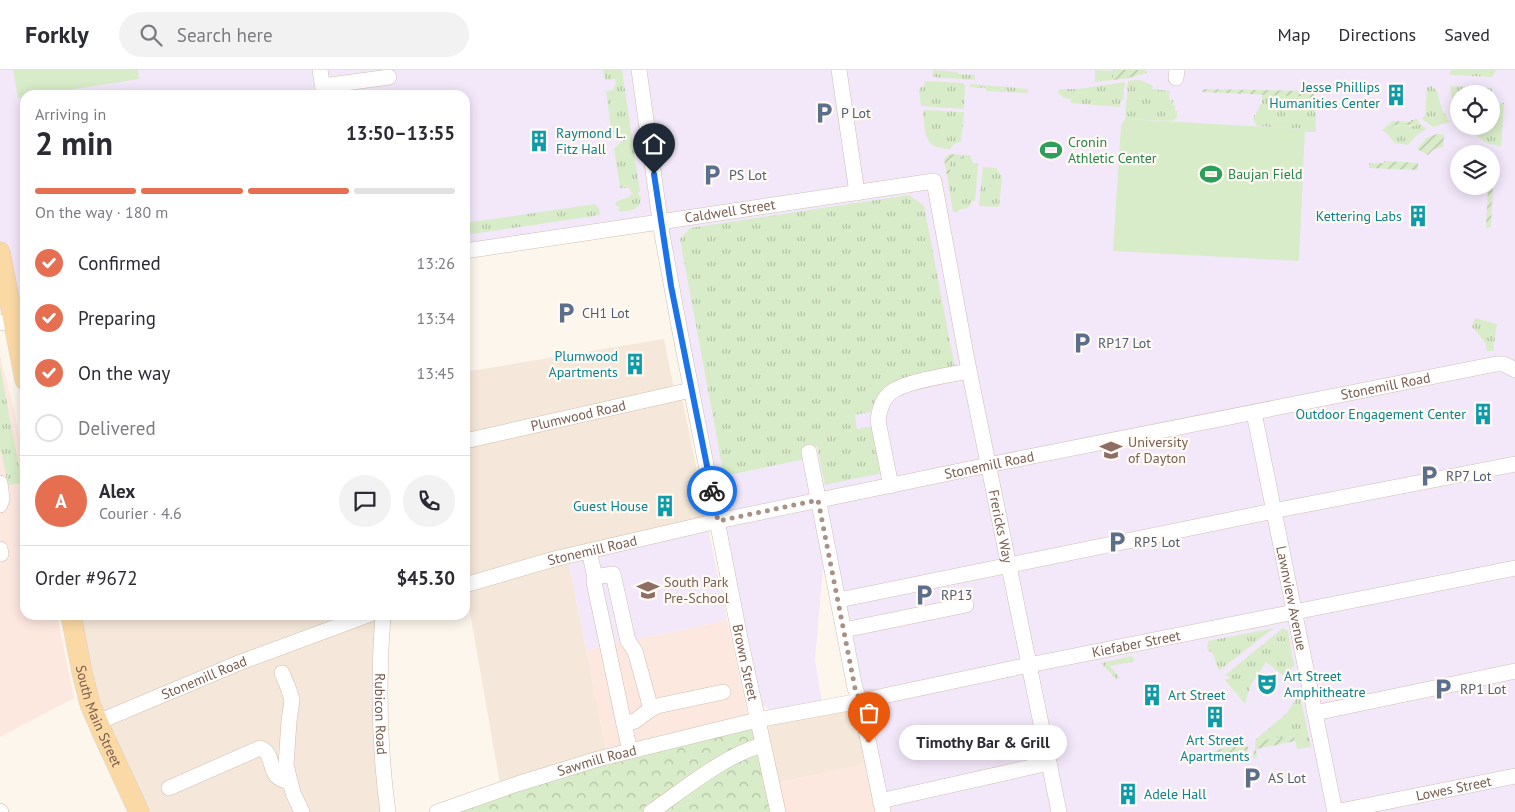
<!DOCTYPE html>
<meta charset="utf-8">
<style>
body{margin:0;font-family:"PT Sans",sans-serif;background:#f2f2f3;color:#2b2b33;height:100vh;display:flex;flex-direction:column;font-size:19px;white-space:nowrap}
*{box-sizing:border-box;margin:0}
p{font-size:16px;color:#7c7c81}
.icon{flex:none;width:28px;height:28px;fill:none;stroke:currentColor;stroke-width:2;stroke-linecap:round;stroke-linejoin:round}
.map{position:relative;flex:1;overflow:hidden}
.sheet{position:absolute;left:20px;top:20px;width:450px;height:530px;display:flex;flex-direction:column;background:#fff;border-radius:15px;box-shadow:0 2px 12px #0003}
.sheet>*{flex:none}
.buttons{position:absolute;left:1450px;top:15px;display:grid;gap:10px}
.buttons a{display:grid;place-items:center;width:50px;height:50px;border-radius:50%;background:#fff;box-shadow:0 2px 12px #0003;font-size:25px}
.pin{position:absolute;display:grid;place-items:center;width:42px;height:42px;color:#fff;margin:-51px -21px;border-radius:50% 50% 50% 0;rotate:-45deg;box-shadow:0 0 5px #0007}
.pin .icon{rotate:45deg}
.courier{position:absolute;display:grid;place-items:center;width:50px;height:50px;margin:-25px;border:4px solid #1a73e8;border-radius:50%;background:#fff;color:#222;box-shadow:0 1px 6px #0007}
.bubble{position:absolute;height:35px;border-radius:18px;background:#fff;box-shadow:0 2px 12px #0003;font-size:16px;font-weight:800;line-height:35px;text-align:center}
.summary em{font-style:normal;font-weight:800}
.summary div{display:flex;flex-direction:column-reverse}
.summary{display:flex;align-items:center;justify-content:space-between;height:85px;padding:0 15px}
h1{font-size:32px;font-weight:800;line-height:38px}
.bar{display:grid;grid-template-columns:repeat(4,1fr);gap:8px 5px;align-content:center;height:60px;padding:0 15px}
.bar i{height:6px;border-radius:4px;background:#e1e1e2}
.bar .current{background:#e76f51}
.bar p{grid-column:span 4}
.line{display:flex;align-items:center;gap:12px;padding:0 15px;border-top:1px solid #e1e1e2}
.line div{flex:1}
.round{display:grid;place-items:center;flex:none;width:52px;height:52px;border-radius:26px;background:#f2f2f3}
ol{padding:0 15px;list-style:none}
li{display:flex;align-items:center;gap:15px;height:55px}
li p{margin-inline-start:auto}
li .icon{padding:5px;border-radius:50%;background:#e76f51;color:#fff;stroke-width:4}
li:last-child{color:#7c7c81}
li i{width:28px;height:28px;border:2px solid #e1e1e2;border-radius:50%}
header{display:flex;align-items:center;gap:30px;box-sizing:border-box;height:70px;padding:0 25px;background:#fff;border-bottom:1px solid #e1e1e2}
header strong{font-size:24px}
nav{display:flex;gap:28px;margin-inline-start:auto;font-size:18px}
.search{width:350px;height:45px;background:#f2f2f3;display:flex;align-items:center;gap:12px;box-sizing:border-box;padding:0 18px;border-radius:28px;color:#7c7c81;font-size:19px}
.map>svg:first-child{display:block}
.residential{fill:#f5e8da}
.commercial{fill:#fde8e0}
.education{fill:#f3e8fa;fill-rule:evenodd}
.grass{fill:url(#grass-tufts)}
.park{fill:url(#park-crowns)}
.garden{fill:url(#garden-furrows)}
.pitch{fill:#d8ecc9}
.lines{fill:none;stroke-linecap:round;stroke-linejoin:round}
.minor-casing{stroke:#d1beb0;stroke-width:16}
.major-casing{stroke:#dad1cd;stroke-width:21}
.minor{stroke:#fff;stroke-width:15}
.major{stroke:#fbd9a5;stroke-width:20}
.done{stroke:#a89285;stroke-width:5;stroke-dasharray:0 9}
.route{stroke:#1a73e8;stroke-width:6}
.labels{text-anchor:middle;stroke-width:4.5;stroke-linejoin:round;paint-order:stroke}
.culture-label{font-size:14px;fill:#0d838f;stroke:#fffaf3;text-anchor:end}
.service-label{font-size:14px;fill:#4e5e75;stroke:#fffaf3;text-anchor:start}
.leisure-label{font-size:14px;fill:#27864d;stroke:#fffaf3;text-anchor:start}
.street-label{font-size:14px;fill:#7a5c4d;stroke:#fffaf3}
.education-label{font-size:14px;fill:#785e54;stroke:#fffaf3;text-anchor:start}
</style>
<header>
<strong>Forkly</strong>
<div class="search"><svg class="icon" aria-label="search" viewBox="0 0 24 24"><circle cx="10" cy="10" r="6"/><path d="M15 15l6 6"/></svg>Search here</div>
<nav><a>Map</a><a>Directions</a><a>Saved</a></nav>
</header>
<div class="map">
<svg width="1515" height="742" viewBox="0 0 1515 742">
<defs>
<pattern id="grass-tufts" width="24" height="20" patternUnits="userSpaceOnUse" patternTransform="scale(1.25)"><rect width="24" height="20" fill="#d8ecc9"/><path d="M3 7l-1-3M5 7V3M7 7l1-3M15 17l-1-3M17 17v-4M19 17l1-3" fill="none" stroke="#b4c2a5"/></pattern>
<pattern id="park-crowns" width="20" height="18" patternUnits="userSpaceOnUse" patternTransform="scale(1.25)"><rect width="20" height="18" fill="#d8ecc9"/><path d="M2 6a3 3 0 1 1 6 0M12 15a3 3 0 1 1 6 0" fill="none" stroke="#b4c2a5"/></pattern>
<pattern id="garden-furrows" width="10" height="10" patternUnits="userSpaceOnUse" patternTransform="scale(1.25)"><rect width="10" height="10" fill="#d8ecc9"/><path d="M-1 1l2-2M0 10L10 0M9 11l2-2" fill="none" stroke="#b4c2a5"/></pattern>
</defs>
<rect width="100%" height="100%" fill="#fdf6ec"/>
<g class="residential">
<path d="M 664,269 L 674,319 L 465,367 L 465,302 Z"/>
<path d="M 682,328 L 707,448 L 465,509 L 465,377 Z"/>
<path d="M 568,489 L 606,679 L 500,714 L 466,520 Z"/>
<path d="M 78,545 L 379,545 L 384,742 L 145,742 L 104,655 Z"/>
<path d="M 857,635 L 869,693 L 777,713 L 765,654 Z"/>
</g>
<g class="commercial">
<path d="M 0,286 L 13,335 L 25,393 L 25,545 L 57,545 L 74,628 L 0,667 Z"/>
<path d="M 727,550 L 748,645 L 606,679 L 586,580 Z"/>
<path d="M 869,693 L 879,742 L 783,742 L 777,713 Z"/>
</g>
<g class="education">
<path d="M 0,0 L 1515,0 L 1515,742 L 883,742 L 824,486 L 815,590 L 822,632 L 776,643 L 759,634 L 660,151 L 465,181 L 465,25 L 25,25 L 25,248 L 13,250 L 0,182 ZM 1459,24 L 1491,24 L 1491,56 L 1459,56 ZM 1459,84 L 1491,84 L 1491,116 L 1459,116 Z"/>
<path d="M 708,458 L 727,550 L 586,580 L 568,489 Z"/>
</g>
<g class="grass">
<path d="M 603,0 L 622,0 L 640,122 L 638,122 L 639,126 L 641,126 C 641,140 630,142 618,141 L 620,137 L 615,135 L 617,131 L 629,127 L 632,123 L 629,118 L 620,118 L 614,78 L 625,69 L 621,63 L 612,64 L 606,22 L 614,19 L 616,12 L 615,9 L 605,10 Z"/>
<path d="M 933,0 L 958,2 L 958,4 L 975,5 L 975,10 L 933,7 Z"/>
<path d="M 1095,0 L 1113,1 L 1113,10 L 1095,12 Z"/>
<path d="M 1451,0 L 1496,0 L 1492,7 L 1450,5 Z"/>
<path d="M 1134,10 C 1142,10 1148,13 1153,16 L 1152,19 L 1170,21 L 1169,30 L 1173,30 L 1173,35 L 1175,36 L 1175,41 L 1177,41 L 1177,47 L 1173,51 L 1125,49 L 1128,11 Z"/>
<path d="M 925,11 L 963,13 L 965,16 L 964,39 L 921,36 L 919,19 L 924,15 Z"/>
<path d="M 1125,12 L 1123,30 L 1121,30 L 1120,37 L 1071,33 L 1071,29 L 1064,28 L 1059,24 L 1058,19 L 1078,19 Z"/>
<path d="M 971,14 L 1028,19 L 1028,23 L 986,21 L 986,18 L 969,17 Z"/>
<path d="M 1431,16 L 1437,21 L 1443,43 L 1446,43 L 1447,49 L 1450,52 L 1433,57 L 1422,49 L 1425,45 L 1427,17 Z"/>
<path d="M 1450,16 L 1491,18 L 1495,27 L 1491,30 L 1491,24 L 1459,24 L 1459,47 L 1453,36 Z"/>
<path d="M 1262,24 L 1315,27 L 1316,62 L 1305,62 L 1305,59 L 1257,56 L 1253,50 L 1254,45 L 1256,45 L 1257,40 L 1259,39 L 1260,34 L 1262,34 Z"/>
<path d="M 1501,33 L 1504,33 L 1501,77 L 1487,73 L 1472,63 L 1478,56 L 1491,56 L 1491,43 Z"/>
<path d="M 926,40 L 964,42 L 961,71 L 954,74 L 950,79 C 923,78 926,65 923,43 L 923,41 Z"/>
<path d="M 1420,54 L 1427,59 L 1417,65 L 1408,75 L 1395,73 L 1385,62 C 1400,49 1406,60 1420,54 Z"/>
<path d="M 964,85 L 970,85 L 973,93 L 978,94 L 975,131 L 972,131 C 969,138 967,139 960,139 L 957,142 L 953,142 L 947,106 L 951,105 C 948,91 948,88 963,89 Z"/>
<path d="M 983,97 L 996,98 L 1002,107 L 999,137 L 979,136 Z"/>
<path d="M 909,125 L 924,136 L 955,298 L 893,312 C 877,322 879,327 870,342 L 855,345 L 857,359 L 873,356 L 882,403 L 825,415 L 817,376 L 804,378 L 806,389 L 724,406 L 680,169 L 690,158 Z"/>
<path d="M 595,134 L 599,139 L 600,145 L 465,165 L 465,153 Z"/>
<path d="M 1475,248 L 1497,254 L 1493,281 L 1487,281 L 1485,272 L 1472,257 Z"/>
<path d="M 0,296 L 22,413 L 8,415 L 2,385 L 0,380 Z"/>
<path d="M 1274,558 L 1220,600 L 1218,599 L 1213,584 L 1207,579 L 1208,571 Z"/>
<path d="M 1283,558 L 1288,561 L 1294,596 L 1286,603 L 1285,602 L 1282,605 L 1266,592 L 1250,616 L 1245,634 L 1224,609 L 1229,609 L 1229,606 L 1224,606 Z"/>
<path d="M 1132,586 L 1135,591 L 1110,596 L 1119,607 L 1116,609 L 1101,593 Z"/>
<path d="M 1299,625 L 1300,626 L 1311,677 L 1297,679 L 1294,666 L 1265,670 L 1256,669 L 1286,644 Z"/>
</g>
<path class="park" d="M 757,650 L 778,742 L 437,742 Z"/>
<g class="garden">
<path d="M 1113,0 L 1146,0 L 1147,3 L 1128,8 L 1113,10 Z"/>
<path d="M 1204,19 L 1309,21 L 1313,22 L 1315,27 L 1202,22 Z"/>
<path d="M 1416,48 L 1420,54 L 1418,55 L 1395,55 L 1385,62 L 1382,60 L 1392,51 L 1411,52 L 1411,50 L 1414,50 Z"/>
<path d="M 1437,64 L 1444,64 L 1443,77 L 1434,79 L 1428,85 L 1417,79 L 1426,68 Z"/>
<path d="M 949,84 L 964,85 L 964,89 C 948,88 949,91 951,106 L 947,106 L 944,89 Z"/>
<path d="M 1384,91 L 1418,93 L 1418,100 L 1369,98 L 1369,93 L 1384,93 Z"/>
<path d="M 1488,116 L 1493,116 L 1491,157 L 1486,158 Z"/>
<path d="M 1294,666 L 1295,671 L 1256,679 L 1257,687 L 1253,689 L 1256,669 L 1265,670 Z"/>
<path d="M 1245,675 L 1248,677 L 1247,688 L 1245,680 L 1206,688 L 1205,687 L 1207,684 L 1229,676 Z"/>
</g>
<g class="pitch">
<path d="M 13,0 L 138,0 L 139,9 L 36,25 L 25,25 L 25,27 L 18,28 Z"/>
<path d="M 1125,49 L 1305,59 L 1299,191 L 1113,181 L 1121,56 Z"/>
</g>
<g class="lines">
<g class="minor-casing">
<g id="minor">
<path d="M 320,0 L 324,25"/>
<path id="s1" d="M 639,0 L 662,164 L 681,267 L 741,573 L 778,742"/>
<path d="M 839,0 L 857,123"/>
<path d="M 1176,8 L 1177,0"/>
<path d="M 323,16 L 389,7"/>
<path id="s2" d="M 465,181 C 621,158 777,133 934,111 L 967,290 L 1059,742"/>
<path d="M 0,253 L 25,248"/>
<path id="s3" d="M 1254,343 L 1335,742"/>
<path id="s4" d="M 465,371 L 691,320"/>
<path d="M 809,382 L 855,618 L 860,631 L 883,742"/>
<path d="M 0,413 L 2,429 L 0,435"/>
<path d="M 891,416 L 878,351 C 879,341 882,330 890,323 C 904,311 950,305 969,301"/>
<path d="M 0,479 L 1,484"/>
<path d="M 589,481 L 595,507 L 594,512 L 624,654"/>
<path d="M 595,507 L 613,504 L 628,571 L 635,581 L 651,639"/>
<path id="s5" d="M 465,515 L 554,489 L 718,451 L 998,393 L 1496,294 L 1504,294 L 1515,300"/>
<path d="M 839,530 L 1283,439 L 1515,394"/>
<path id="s6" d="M 383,545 C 378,610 379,677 388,742"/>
<path d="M 844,560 L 966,535"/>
<path d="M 282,603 L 289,620 L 292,630 L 289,651 L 286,695 L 293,723 L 302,742"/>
<path d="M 1315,643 L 1515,601"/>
<path id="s7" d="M 98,652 L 241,592 L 368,545"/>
<path d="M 630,681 L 624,654 L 635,651 L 651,639 L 657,636 L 723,622"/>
<path d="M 169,718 L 260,678 C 277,683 265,710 289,711"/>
<path d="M 880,731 L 1049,693"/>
<path d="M 0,741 L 1,742"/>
<path id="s8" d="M 437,742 L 517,714 L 598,689 L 757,650 L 860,631 L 1019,597 L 1515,498"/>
<path d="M 651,742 C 683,720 726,684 763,675"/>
<path id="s9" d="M 1335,742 L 1515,706"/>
</g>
</g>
<g class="major-casing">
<g id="major">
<path d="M 0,182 L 25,310"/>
<path id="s10" d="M 71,545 L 82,602 L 90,634 L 103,664 L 139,742"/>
</g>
</g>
<use href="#minor" class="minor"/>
<use href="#major" class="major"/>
</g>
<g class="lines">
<path class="done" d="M 712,421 L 718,451 L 818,430 L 855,618 L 860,631 L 869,673"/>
<path class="route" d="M 654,104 L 671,216 L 712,421"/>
</g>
<defs>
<g id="building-bare" transform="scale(1.725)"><path d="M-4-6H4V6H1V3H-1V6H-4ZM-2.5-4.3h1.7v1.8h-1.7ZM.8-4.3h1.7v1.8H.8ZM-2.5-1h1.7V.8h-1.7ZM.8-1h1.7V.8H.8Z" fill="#0f9aa8" stroke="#fffaf3" stroke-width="2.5" paint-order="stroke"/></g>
<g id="parking-bare" transform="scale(1.725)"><path d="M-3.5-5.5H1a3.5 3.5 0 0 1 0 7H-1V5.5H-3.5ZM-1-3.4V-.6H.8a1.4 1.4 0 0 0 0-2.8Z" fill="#5c6f8a" stroke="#fffaf3" stroke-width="2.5" paint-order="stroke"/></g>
<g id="stadium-bare" transform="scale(1.725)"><path d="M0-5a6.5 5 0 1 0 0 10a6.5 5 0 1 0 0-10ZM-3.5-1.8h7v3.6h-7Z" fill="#2e9e5b" stroke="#fffaf3" stroke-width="2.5" paint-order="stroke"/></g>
<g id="university-bare" transform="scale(1.725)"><path d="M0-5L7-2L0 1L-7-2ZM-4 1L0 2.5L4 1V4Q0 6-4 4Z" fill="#8d6e63" stroke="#fffaf3" stroke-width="2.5" paint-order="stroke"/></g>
<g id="school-bare" transform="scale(1.725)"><path d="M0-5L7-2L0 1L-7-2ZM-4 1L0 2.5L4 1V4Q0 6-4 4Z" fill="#8d6e63" stroke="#fffaf3" stroke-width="2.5" paint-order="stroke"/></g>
<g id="theatre-bare" transform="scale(1.725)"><path d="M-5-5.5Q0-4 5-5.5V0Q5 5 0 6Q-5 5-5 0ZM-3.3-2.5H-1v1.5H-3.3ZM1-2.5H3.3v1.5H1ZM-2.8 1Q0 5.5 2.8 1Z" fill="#0f9aa8" stroke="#fffaf3" stroke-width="2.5" paint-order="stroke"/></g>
</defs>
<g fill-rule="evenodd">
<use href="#building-bare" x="1396" y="25"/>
<use href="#parking-bare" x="824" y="43"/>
<use href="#building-bare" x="539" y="71"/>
<use href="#stadium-bare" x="1051" y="80"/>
<use href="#stadium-bare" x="1211" y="104"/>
<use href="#parking-bare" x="712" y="105"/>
<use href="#building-bare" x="1418" y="146"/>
<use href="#parking-bare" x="566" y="243"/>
<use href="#parking-bare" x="1082" y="273"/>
<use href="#building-bare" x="635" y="294"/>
<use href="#building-bare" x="1483" y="344"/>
<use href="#university-bare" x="1111" y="380"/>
<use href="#parking-bare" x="1429" y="406"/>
<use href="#building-bare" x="665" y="436"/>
<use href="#parking-bare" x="1117" y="472"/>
<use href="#school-bare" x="648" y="520"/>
<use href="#parking-bare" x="924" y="525"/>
<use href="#theatre-bare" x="1267" y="614"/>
<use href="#parking-bare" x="1443" y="619"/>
<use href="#building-bare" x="1152" y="625"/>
<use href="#building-bare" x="1215" y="647"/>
<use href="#parking-bare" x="1252" y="708"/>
<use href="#building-bare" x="1128" y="724"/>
</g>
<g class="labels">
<g class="culture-label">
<text x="1380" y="22">Jesse Phillips<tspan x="1380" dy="16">Humanities Center</tspan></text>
<text x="556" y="68" text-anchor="start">Raymond L.<tspan x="556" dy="16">Fitz Hall</tspan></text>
<text x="1402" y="151">Kettering Labs</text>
<text x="618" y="291">Plumwood<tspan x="618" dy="16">Apartments</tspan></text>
<text x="1466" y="349">Outdoor Engagement Center</text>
<text x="648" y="441">Guest House</text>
<text x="1284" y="611" text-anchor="start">Art Street<tspan x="1284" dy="16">Amphitheatre</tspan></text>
<text x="1168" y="630" text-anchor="start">Art Street</text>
<text x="1215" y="675" text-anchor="middle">Art Street<tspan x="1215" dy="16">Apartments</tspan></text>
<text x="1144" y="729" text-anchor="start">Adele Hall</text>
</g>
<g class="service-label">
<text x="841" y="48">P Lot</text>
<text x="729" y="110">PS Lot</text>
<text x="582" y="248">CH1 Lot</text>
<text x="1098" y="278">RP17 Lot</text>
<text x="1446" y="411">RP7 Lot</text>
<text x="1134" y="477">RP5 Lot</text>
<text x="941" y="530">RP13</text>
<text x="1460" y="624">RP1 Lot</text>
<text x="1268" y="713">AS Lot</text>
</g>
<g class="leisure-label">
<text x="1068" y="77">Cronin<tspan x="1068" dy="16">Athletic Center</tspan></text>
<text x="1228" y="109">Baujan Field</text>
</g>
<g class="street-label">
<text dy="5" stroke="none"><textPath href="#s2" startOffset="268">Caldwell Street</textPath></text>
<text dy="5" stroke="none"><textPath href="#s5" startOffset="942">Stonemill Road</textPath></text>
<text dy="5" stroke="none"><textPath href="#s4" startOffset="116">Plumwood Road</textPath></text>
<text dy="5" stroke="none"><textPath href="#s5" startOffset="538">Stonemill Road</textPath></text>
<text dy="5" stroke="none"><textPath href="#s2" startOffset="826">Frericks Way</textPath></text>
<text dy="5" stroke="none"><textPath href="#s5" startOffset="132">Stonemill Road</textPath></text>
<text dy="5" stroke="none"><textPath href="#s3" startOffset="189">Lawnview Avenue</textPath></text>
<text dy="5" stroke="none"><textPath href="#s8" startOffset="720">Kiefaber Street</textPath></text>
<text dy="5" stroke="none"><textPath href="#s1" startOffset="602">Brown Street</textPath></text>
<text dy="5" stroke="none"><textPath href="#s7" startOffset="115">Stonemill Road</textPath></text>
<text dy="5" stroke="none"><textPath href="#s6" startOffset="99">Rubicon Road</textPath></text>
<text dy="5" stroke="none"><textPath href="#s10" startOffset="105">South Main Street</textPath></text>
<text dy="5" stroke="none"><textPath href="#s8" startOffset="168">Sawmill Road</textPath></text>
<text dy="5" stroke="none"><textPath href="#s9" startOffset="121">Lowes Street</textPath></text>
</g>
<g class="education-label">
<text x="1128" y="377">University<tspan x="1128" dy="16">of Dayton</tspan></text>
<text x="664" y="517">South Park<tspan x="664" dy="16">Pre-School</tspan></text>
</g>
</g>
</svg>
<div class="buttons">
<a><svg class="icon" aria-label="locate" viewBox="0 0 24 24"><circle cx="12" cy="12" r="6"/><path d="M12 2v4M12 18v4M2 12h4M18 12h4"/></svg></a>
<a><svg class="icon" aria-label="layers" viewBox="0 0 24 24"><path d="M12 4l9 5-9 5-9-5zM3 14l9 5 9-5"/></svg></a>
</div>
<div class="pin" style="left:869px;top:673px;background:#ea580c"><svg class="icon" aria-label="bag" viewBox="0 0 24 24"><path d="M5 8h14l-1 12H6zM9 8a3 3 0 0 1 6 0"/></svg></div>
<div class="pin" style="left:654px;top:104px;background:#1f2937"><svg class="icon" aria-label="home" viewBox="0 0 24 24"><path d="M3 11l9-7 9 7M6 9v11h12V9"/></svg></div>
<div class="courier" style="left:712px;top:421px"><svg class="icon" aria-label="bike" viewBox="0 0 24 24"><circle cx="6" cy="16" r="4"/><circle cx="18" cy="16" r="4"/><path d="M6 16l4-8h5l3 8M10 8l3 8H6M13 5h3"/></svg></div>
<div class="bubble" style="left:899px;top:655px;width:168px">Timothy Bar &amp; Grill</div>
<section class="sheet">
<div class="summary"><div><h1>2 min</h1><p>Arriving in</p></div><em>13:50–13:55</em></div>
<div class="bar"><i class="current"></i><i class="current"></i><i class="current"></i><i></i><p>On the way · 180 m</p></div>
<ol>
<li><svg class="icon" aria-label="check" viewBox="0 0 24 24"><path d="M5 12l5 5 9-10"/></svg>Confirmed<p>13:26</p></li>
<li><svg class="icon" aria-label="check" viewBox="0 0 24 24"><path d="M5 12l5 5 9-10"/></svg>Preparing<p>13:34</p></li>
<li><svg class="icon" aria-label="check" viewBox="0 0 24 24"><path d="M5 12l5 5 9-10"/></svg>On the way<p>13:45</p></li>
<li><i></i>Delivered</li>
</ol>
<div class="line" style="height:90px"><b class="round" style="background:#e76f51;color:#fff">A</b><div><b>Alex</b><p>Courier · 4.6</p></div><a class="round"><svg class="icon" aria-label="chat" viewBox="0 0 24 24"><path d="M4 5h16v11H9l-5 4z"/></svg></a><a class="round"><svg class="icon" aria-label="phone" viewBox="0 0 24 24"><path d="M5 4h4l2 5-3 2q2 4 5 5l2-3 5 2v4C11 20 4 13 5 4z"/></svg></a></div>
<div class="line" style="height:65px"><div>Order #9672</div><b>$45.30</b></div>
</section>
</div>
